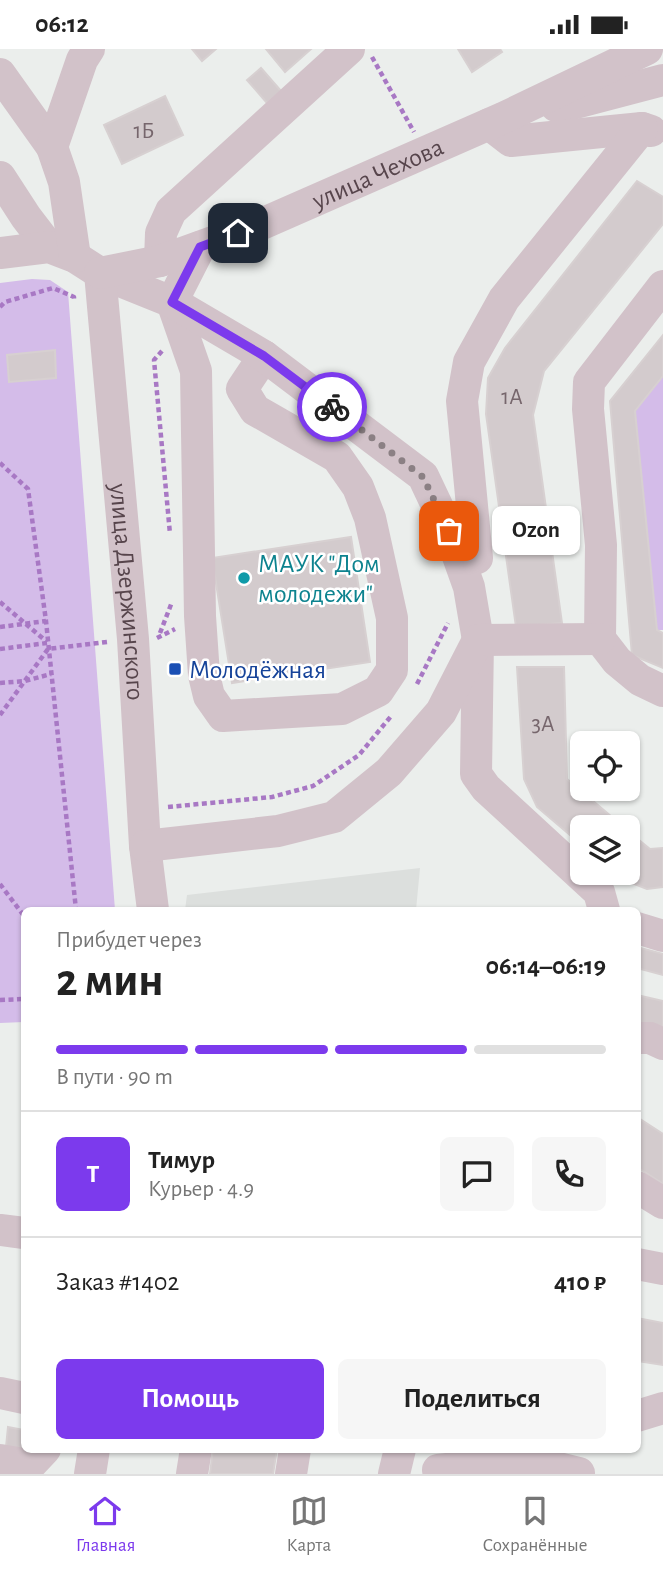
<!DOCTYPE html>
<html lang="ru">
<meta charset="utf-8">
<style>
body{margin:0;font-family:"Alegreya Sans",sans-serif;background:#f6f6f6;color:#222;height:100vh;display:flex;flex-direction:column;font-size:26px;white-space:nowrap}
*{box-sizing:border-box;margin:0}
p{font-size:23px;color:#767676}
.icon{flex:none;width:38px;height:38px;fill:none;stroke:currentColor;stroke-width:2;stroke-linecap:round;stroke-linejoin:round}
.map{position:relative;flex:1;overflow:hidden}
.details{position:absolute;left:21px;top:858px;width:620px;height:546px;display:flex;flex-direction:column;background:#fff;border-radius:10px;box-shadow:0 2px 5px #0004}
.details>*{flex:none}
.fabs{position:absolute;left:570px;top:682px;display:grid;gap:14px}
.fabs a{display:grid;place-items:center;width:70px;height:70px;border-radius:10px;background:#fff;box-shadow:0 2px 5px #0004;font-size:35px}
.pin{position:absolute;display:grid;place-items:center;width:60px;height:60px;color:#fff;margin:-30px;border-radius:14px;box-shadow:0 4px 10px #0006}
.courier{position:absolute;display:grid;place-items:center;width:70px;height:70px;margin:-35px;border:5px solid #7c3aed;border-radius:50%;background:#fff;color:#222;box-shadow:0 2px 9px #0007}
.bubble{position:absolute;height:49px;border-radius:10px;background:#fff;box-shadow:0 2px 5px #0004;font-size:23px;font-weight:700;line-height:49px;text-align:center}
.overview em{font-style:normal;font-weight:700}
.overview div{display:flex;flex-direction:column-reverse}
.overview{display:flex;align-items:center;justify-content:space-between;height:119px;padding:0 35px}
h1{font-size:46px;font-weight:700;line-height:52px}
.bar{display:grid;grid-template-columns:repeat(4,1fr);gap:10px 7px;align-content:center;height:84px;padding:0 35px}
.bar i{height:9px;border-radius:5px;background:#e0e0e0}
.bar .current{background:#7c3aed}
.bar p{grid-column:span 4}
.line{display:flex;align-items:center;gap:18px;padding:0 35px;border-top:2px solid #e0e0e0}
.line div{flex:1}
.round{display:grid;place-items:center;flex:none;width:74px;height:74px;border-radius:10px;background:#f6f6f6}
.action{display:flex;gap:14px;margin-top:auto;padding:14px 35px}
.action a{flex:1;height:80px;border-radius:10px;background:#7c3aed;color:#fff;font-size:28px;font-weight:700;line-height:80px;text-align:center}
.action a+a{background:#f6f6f6;color:#222}
.status{display:flex;justify-content:space-between;align-items:center;height:49px;padding:0 35px;background:#fff;direction:ltr}
.status svg{height:19px;fill:currentColor}
.tabs{display:flex;justify-content:space-around;align-items:center;height:98px;border-top:2px solid #e0e0e0;background:#fff;font-size:19px;color:#767676}
.tabs a{display:grid;justify-items:center;gap:4px}
.tabs .current{color:#7c3aed}
.map>svg:first-child{display:block}
.education{fill:#dcdfdd}
.green{fill:#d4bce9}
.building{fill:#d3cbcd;stroke:#d7d0d1;stroke-width:2}
.lines{fill:none;stroke-linecap:round;stroke-linejoin:round}
.path{stroke:#a878c4;stroke-width:4.5;stroke-dasharray:5 3.5;stroke-linecap:butt}
.minor{stroke:#d2c2c9;stroke-width:32}
.done{stroke:#8b8084;stroke-width:7;stroke-dasharray:0 12.6}
.route{stroke:#7c3aed;stroke-width:9}
.culture-dot{fill:#0f9aa8;stroke:#fff;stroke-width:2.5}
.transit-dot{fill:#1a4fb4;stroke:#fff;stroke-width:2.5}
.labels{text-anchor:middle;stroke-width:5;stroke-linejoin:round;paint-order:stroke}
.number-label{font-size:23px;fill:#76666c}
.street-label{font-size:26px;fill:#57454c;stroke:#fff}
.culture-label{font-size:26px;fill:#0d838f;stroke:#fff;text-anchor:start}
.transit-label{font-size:26px;fill:#164399;stroke:#fff;text-anchor:start}
</style>
<div class="status"><b>06:12</b><svg viewBox="0 0 49 12"><path d="M0 12V9h3v3zM5 12V6h3v6zM10 12V3h3v9zM15 12V0h3v12zM26 1h20v11H26zM47 4h2v5h-2z"/></svg></div>
<div class="map">
<svg width="663" height="1425" viewBox="0 0 663 1425">
<rect width="100%" height="100%" fill="#ebeeec"/>
<path class="education" d="M 420,819 L 416,861 L 185,861 L 187,846 Z"/>
<g class="green">
<path d="M 32,230 L 50,231 L 68,243 L 115,861 L 24,861 L 24,973 L 0,974 L 0,234 Z"/>
<path d="M 663,327 L 663,581 L 657,581 L 635,362 Z"/>
</g>
<g class="building">
<path d="M 192,0 L 216,0 L 202,12 Z"/>
<path d="M 266,0 L 311,0 L 285,23 Z"/>
<path d="M 458,0 L 500,0 L 502,3 L 472,23 Z"/>
<path d="M 261,19 L 281,42 L 267,54 L 247,31 Z"/>
<path d="M 165,47 L 183,86 L 122,115 L 104,76 Z"/>
<path d="M 637,132 L 663,148 L 663,175 L 544,322 L 533,366 L 562,574 L 516,578 L 486,365 L 488,329 L 505,299 Z"/>
<path d="M 663,286 L 663,327 L 635,362 L 657,581 L 663,584 L 663,619 L 632,606 L 610,352 Z"/>
<path d="M 55,301 L 56,329 L 9,333 L 7,306 Z"/>
<path d="M 351,488 L 370,613 L 232,634 L 212,509 Z"/>
<path d="M 517,618 L 564,618 L 567,730 L 625,779 L 583,779 L 583,797 L 537,758 L 524,730 Z"/>
<path d="M 628,782 L 650,800 L 663,799 L 663,838 L 647,840 L 621,830 L 615,824 L 628,824 Z"/>
<path d="M 637,898 L 663,905 L 663,926 L 637,919 Z"/>
<path d="M 637,946 L 663,952 L 663,991 L 637,983 Z"/>
<path d="M 637,1068 L 663,1085 L 663,1135 L 637,1118 Z"/>
<path d="M 637,1269 L 663,1274 L 663,1316 L 637,1312 Z"/>
<path d="M 8,1378 L 24,1381 L 24,1400 L 6,1398 Z"/>
<path d="M 213,1400 L 277,1400 L 273,1425 L 210,1425 Z"/>
</g>
<g class="lines">
<g class="path">
<path d="M 372,8 L 414,83"/>
<path d="M 0,258 L 5,253 L 53,239 L 74,248 L 74,251"/>
<path d="M 162,302 L 154,311 L 170,485"/>
<path d="M 0,414 L 28,440 L 46,572 L 76,861"/>
<path d="M 0,553 L 47,593"/>
<path d="M 0,578 L 46,572"/>
<path d="M 160,584 L 172,553"/>
<path d="M 157,589 L 175,580"/>
<path d="M 0,600 L 47,594"/>
<path d="M 0,634 L 25,632 L 51,625"/>
<path d="M 417,635 L 448,574"/>
<path d="M 0,666 L 48,600 L 107,593"/>
<path d="M 168,758 L 272,748 L 313,737 L 359,706 L 392,666"/>
<path d="M 0,835 L 24,867"/>
<path d="M 0,951 L 24,950"/>
</g>
<g class="minor">
<path d="M 0,25 L 52,98"/>
<path d="M 556,57 L 560,58 L 663,31"/>
<path d="M 489,75 L 511,92 L 642,79 L 651,82"/>
<path d="M 0,128 L 26,168 L 49,198"/>
<path d="M 200,198 L 172,253 L 196,322 L 200,567 L 204,626 L 209,647 L 223,667 L 342,660 L 378,642 L 392,621 L 392,569 L 370,469 L 358,438 L 337,408 L 255,361 L 242,340 L 264,307"/>
<path d="M 0,204 L 49,198 L 75,208 L 100,224 L 172,253 L 264,307 L 423,427 L 449,482 L 469,538 L 478,591 L 476,725 L 486,739 L 599,843 L 604,861"/>
<path d="M 75,208 L 64,133 L 52,98 L 82,11 L 89,0"/>
<path d="M 160,212 L 161,184 L 171,162 L 349,0"/>
<path id="s1" d="M 100,224 L 133,590 L 145,797 L 153,861"/>
<path id="s2" d="M 100,224 L 160,212 L 257,177 L 503,69 L 647,0"/>
<path d="M 663,237 L 589,333 L 588,360 L 601,496 L 600,590 L 617,612 L 640,631 L 663,642"/>
<path d="M 477,509 L 462,352 L 469,313 L 504,250 L 642,79"/>
<path d="M 145,797 L 278,782 L 334,768 L 389,723 L 441,663 L 478,591 L 600,590"/>
<path d="M 637,879 L 663,887"/>
<path d="M 637,989 L 650,989 L 663,995"/>
<path d="M 637,1138 L 663,1154"/>
<path d="M 0,1181 L 24,1184"/>
<path d="M 637,1215 L 663,1220"/>
<path d="M 0,1344 L 24,1349"/>
<path d="M 637,1367 L 663,1359"/>
<path d="M 0,1411 L 30,1416 L 45,1400"/>
<path d="M 438,1421 L 526,1411 L 579,1424"/>
<path d="M 90,1425 L 94,1400"/>
<path d="M 192,1425 L 196,1400"/>
<path d="M 291,1425 L 295,1400"/>
<path d="M 394,1425 L 400,1400"/>
</g>
</g>
<g class="lines">
<path class="done" d="M 332,358 L 423,428 L 449,482"/>
<path class="route" d="M 238,184 L 200,198 L 172,253 L 264,307 L 332,358"/>
</g>
<circle class="culture-dot" cx="244" cy="529" r="7"/>
<rect class="transit-dot" x="168" y="613" width="14" height="14" rx="3.5"/>
<g class="labels">
<g class="number-label">
<text x="144" y="89">1Б</text>
<text x="512" y="355">1А</text>
<text x="543" y="682">3А</text>
</g>
<g class="street-label">
<text dy="9" stroke="none"><textPath href="#s2" startOffset="296">улица Чехова</textPath></text>
<text dy="9" stroke="none"><textPath href="#s1" startOffset="320">улица Дзержинского</textPath></text>
</g>
<g class="culture-label">
<text x="258" y="523">МАУК "Дом<tspan x="258" dy="30">молодежи"</tspan></text>
</g>
<g class="transit-label">
<text x="189" y="629">Молодёжная</text>
</g>
</g>
</svg>
<div class="fabs">
<a><svg class="icon" aria-label="locate" viewBox="0 0 24 24"><circle cx="12" cy="12" r="6"/><path d="M12 2v4M12 18v4M2 12h4M18 12h4"/></svg></a>
<a><svg class="icon" aria-label="layers" viewBox="0 0 24 24"><path d="M12 4l9 5-9 5-9-5zM3 14l9 5 9-5"/></svg></a>
</div>
<div class="pin" style="left:449px;top:482px;background:#ea580c"><svg class="icon" aria-label="bag" viewBox="0 0 24 24"><path d="M5 8h14l-1 12H6zM9 8a3 3 0 0 1 6 0"/></svg></div>
<div class="pin" style="left:238px;top:184px;background:#1f2937"><svg class="icon" aria-label="home" viewBox="0 0 24 24"><path d="M3 11l9-7 9 7M6 9v11h12V9"/></svg></div>
<div class="courier" style="left:332px;top:358px"><svg class="icon" aria-label="bike" viewBox="0 0 24 24"><circle cx="6" cy="16" r="4"/><circle cx="18" cy="16" r="4"/><path d="M6 16l4-8h5l3 8M10 8l3 8H6M13 5h3"/></svg></div>
<div class="bubble" style="left:492px;top:457px;width:88px">Ozon</div>
<section class="details">
<div class="overview"><div><h1>2 мин</h1><p>Прибудет через</p></div><em>06:14–06:19</em></div>
<div class="bar"><i class="current"></i><i class="current"></i><i class="current"></i><i></i><p>В пути · 90 m</p></div>
<div class="line" style="height:126px"><b class="round" style="background:#7c3aed;color:#fff">Т</b><div><b>Тимур</b><p>Курьер · 4.9</p></div><a class="round"><svg class="icon" aria-label="chat" viewBox="0 0 24 24"><path d="M4 5h16v11H9l-5 4z"/></svg></a><a class="round"><svg class="icon" aria-label="phone" viewBox="0 0 24 24"><path d="M5 4h4l2 5-3 2q2 4 5 5l2-3 5 2v4C11 20 4 13 5 4z"/></svg></a></div>
<div class="line" style="height:91px"><div>Заказ #1402</div><b>410 ₽</b></div>
<div class="action"><a>Помощь</a><a>Поделиться</a></div>
</section>
</div>
<nav class="tabs">
<a class="current"><svg class="icon" aria-label="home" viewBox="0 0 24 24"><path d="M3 11l9-7 9 7M6 9v11h12V9"/></svg>Главная</a>
<a><svg class="icon" aria-label="map" viewBox="0 0 24 24"><path d="M3 6l6-2 6 2 6-2v14l-6 2-6-2-6 2zM9 4v14M15 6v14"/></svg>Карта</a>
<a><svg class="icon" aria-label="saved" viewBox="0 0 24 24"><path d="M7 4h10v16l-5-4-5 4z"/></svg>Сохранённые</a>
</nav>
